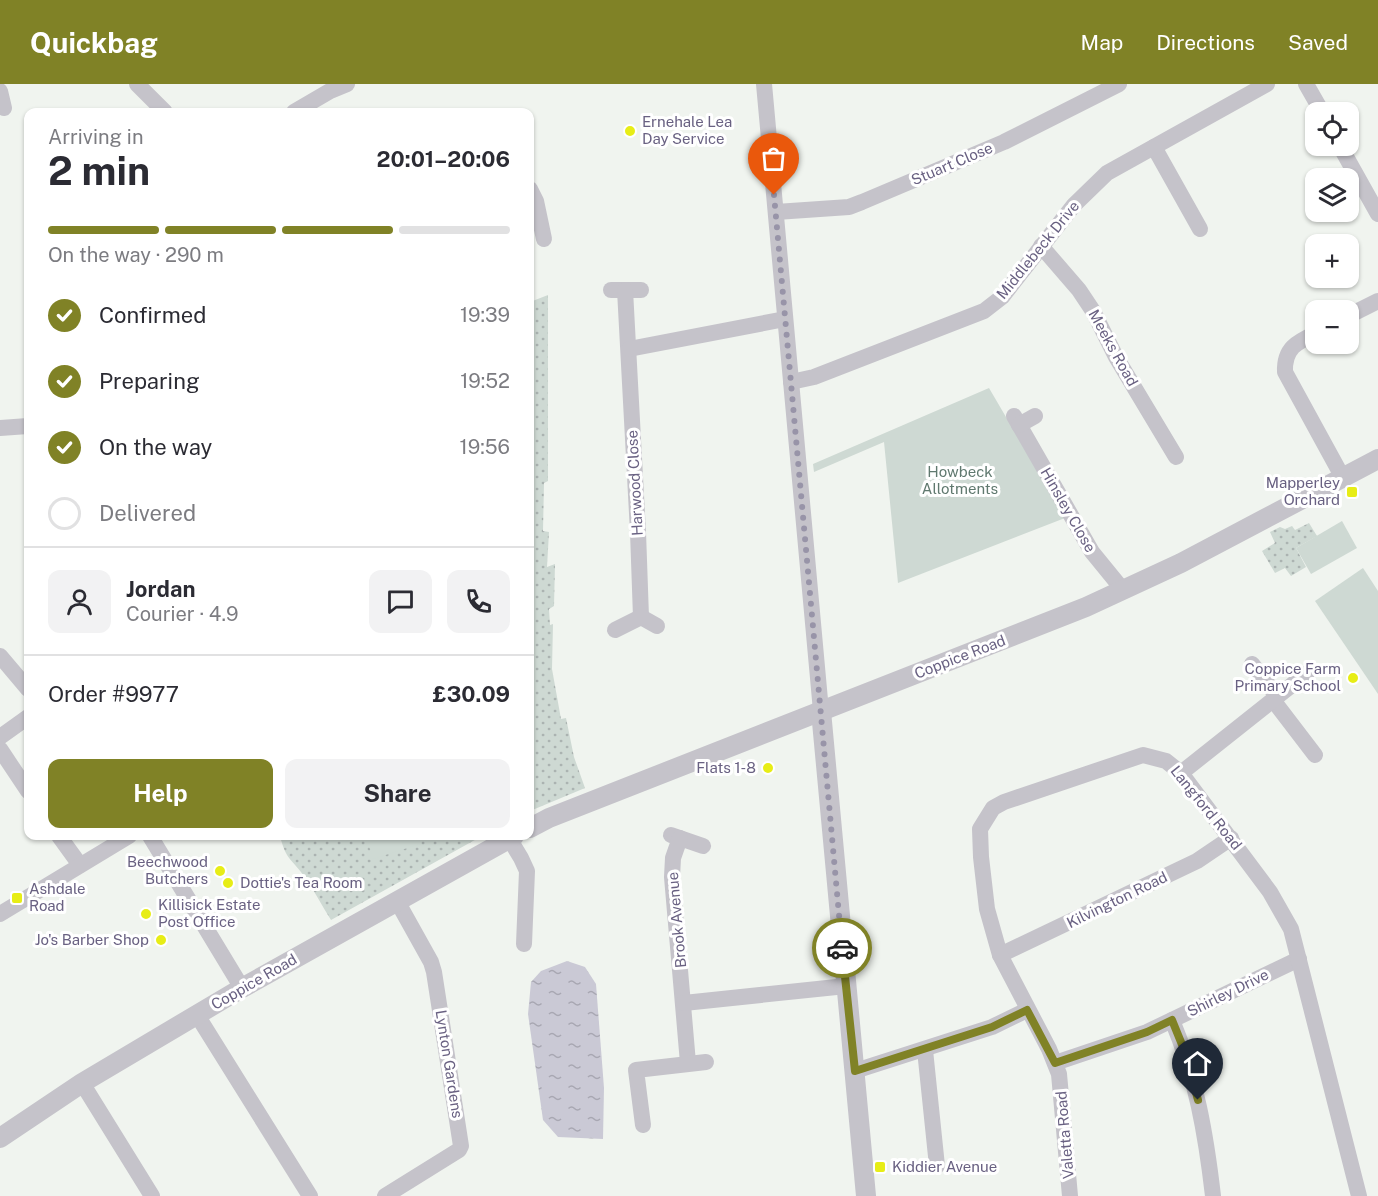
<!DOCTYPE html>
<meta charset="utf-8">
<style>
body{margin:0;font-family:"Public Sans",sans-serif;background:#f2f2f3;color:#2b2b33;height:100vh;display:flex;flex-direction:column;font-size:22px;white-space:nowrap}
*{box-sizing:border-box;margin:0}
p{font-size:20px;color:#7c7c81}
.icon{flex:none;width:33px;height:33px;fill:none;stroke:currentColor;stroke-width:2;stroke-linecap:round;stroke-linejoin:round}
.map{position:relative;flex:1;overflow:hidden}
.details{position:absolute;left:24px;top:24px;width:510px;height:732px;display:flex;flex-direction:column;background:#fff;border-radius:12px;box-shadow:0 2px 4px #0004}
.details>*{flex:none}
.fabs{position:absolute;left:1305px;top:18px;display:grid;gap:12px}
.fabs a{display:grid;place-items:center;width:54px;height:54px;border-radius:12px;background:#fff;box-shadow:0 2px 4px #0004;font-size:30px}
.pin{position:absolute;display:grid;place-items:center;width:51px;height:51px;color:#fff;margin:-62px -26px;border-radius:50% 50% 50% 0;rotate:-45deg;box-shadow:0 0 6px #0007}
.pin .icon{rotate:45deg}
.courier{position:absolute;display:grid;place-items:center;width:60px;height:60px;margin:-30px;border:4px solid #808226;border-radius:50%;background:#fff;color:#222;box-shadow:0 2px 8px #0007}
.overview em{font-style:normal;font-weight:700}
.overview div{display:flex;flex-direction:column-reverse}
.overview{display:flex;align-items:center;justify-content:space-between;height:102px;padding:0 24px}
h1{font-size:39px;font-weight:700;line-height:45px}
.bar{display:grid;grid-template-columns:repeat(4,1fr);gap:9px 6px;align-content:center;height:72px;padding:0 24px}
.bar i{height:8px;border-radius:4px;background:#e1e1e2}
.bar .on{background:#808226}
.bar p{grid-column:span 4}
.line{display:flex;align-items:center;gap:15px;padding:0 24px;border-top:2px solid #e1e1e2}
.line div{flex:1}
.round{display:grid;place-items:center;flex:none;width:63px;height:63px;border-radius:12px;background:#f2f2f3}
ol{padding:0 24px;list-style:none}
li{display:flex;align-items:center;gap:18px;height:66px}
li p{margin-inline-start:auto}
li .icon{padding:6px;border-radius:50%;background:#808226;color:#fff;stroke-width:4}
li:last-child{color:#7c7c81}
li i{width:33px;height:33px;border:3px solid #e1e1e2;border-radius:50%}
.primary-button{display:flex;gap:12px;margin-top:auto;padding:12px 24px}
.primary-button a{flex:1;height:69px;border-radius:12px;background:#808226;color:#fff;font-size:24px;font-weight:700;line-height:69px;text-align:center}
.primary-button a+a{background:#f2f2f3;color:#2b2b33}
header{display:flex;align-items:center;gap:36px;box-sizing:border-box;height:84px;padding:0 30px;background:#808226;color:#fff}
header strong{font-size:28px}
nav{display:flex;gap:33px;margin-inline-start:auto;font-size:21px}
.map>svg:first-child{display:block}
.park{fill:url(#park-dots)}
.garden{fill:#ced9d3}
.water{fill:url(#water-ripples)}
.lines{fill:none;stroke-linecap:round;stroke-linejoin:round}
.minor{stroke:#c5c3ca;stroke-width:16}
.tertiary{stroke:#c5c3ca;stroke-width:20}
.done{stroke:#9894a8;stroke-width:6;stroke-dasharray:0 10.8}
.route{stroke:#808226;stroke-width:8}
.poi-dot{fill:#e7ed16;stroke:#fff;stroke-width:2}
.labels{text-anchor:middle;stroke-width:6;stroke-linejoin:round;paint-order:stroke}
.poi-label{font-size:15px;fill:#696182;stroke:#fff;text-anchor:start}
.street-label{font-size:15px;fill:#696182;stroke:#fff}
.park-label{font-size:15px;fill:#60796f;stroke:#fff}
</style>
<header>
<strong>Quickbag</strong>
<nav><a>Map</a><a>Directions</a><a>Saved</a></nav>
</header>
<div class="map">
<svg width="1378" height="1112" viewBox="0 0 1378 1112">
<defs>
<pattern id="park-dots" width="8" height="8" patternUnits="userSpaceOnUse" patternTransform="scale(1.5)"><rect width="8" height="8" fill="#ced9d3"/><path d="M2 2h.1M6 6h.1" fill="none" stroke="#abb3b1" stroke-width="1.8" stroke-linecap="round"/></pattern>
<pattern id="water-ripples" width="26" height="14" patternUnits="userSpaceOnUse" patternTransform="scale(1.5)"><rect width="26" height="14" fill="#cac9d5"/><path d="M2 4q2-2 4 0t4 0M15 11q2-2 4 0t4 0" fill="none" stroke="#a8a7b2"/></pattern>
</defs>
<rect width="100%" height="100%" fill="#f0f4ef"/>
<g class="park">
<path d="M 548,211 L 548,397 L 544,399 L 543,447 L 549,448 L 547,483 L 555,480 L 554,522 L 549,525 L 550,541 L 553,540 L 552,585 L 561,635 L 566,634 L 574,673 L 585,704 L 530,727 L 530,218 Z"/>
<path d="M 1309,439 L 1317,452 L 1296,464 L 1306,483 L 1291,492 L 1285,484 L 1275,489 L 1262,467 L 1275,459 L 1270,448 L 1280,443 L 1285,445 L 1292,442 L 1295,446 Z"/>
<path d="M 280,752 L 482,752 L 331,836 C 322,822 314,806 304,792 C 291,774 286,776 280,752 Z"/>
</g>
<g class="garden">
<path d="M 989,304 L 1065,434 L 898,499 L 884,358 L 814,388 L 813,380 Z"/>
<path d="M 1342,437 L 1357,464 L 1311,490 L 1296,464 Z"/>
<path d="M 1363,484 L 1378,507 L 1378,610 L 1315,517 Z"/>
<path d="M 366,752 L 418,752 L 420,760 L 373,775 Z"/>
</g>
<path class="water" d="M 567,877 L 585,883 L 596,900 L 604,1004 L 603,1055 L 558,1053 L 543,1036 L 528,930 L 531,898 L 541,887 Z"/>
<g class="lines">
<g class="minor">
<path d="M 137,0 L 165,28"/>
<path d="M 764,0 L 821,627"/>
<path d="M 1306,0 L 1322,28"/>
<path d="M 0,7 L 4,24"/>
<path d="M 294,28 L 330,7 L 347,0"/>
<path d="M 1340,62 L 1378,130"/>
<path d="M 1154,63 L 1200,145"/>
<path d="M 530,105 L 536,117 L 544,155"/>
<path d="M 776,128 L 849,123 L 862,118 L 1004,58 L 1119,0"/>
<path d="M 1041,162 L 1079,206 L 1093,227 L 1116,273 L 1176,373"/>
<path d="M 611,206 L 641,206"/>
<path d="M 625,206 L 638,448 L 641,533"/>
<path d="M 1348,232 L 1378,217"/>
<path d="M 1316,249 C 1297,258 1284,264 1285,288 L 1343,394"/>
<path d="M 629,265 L 785,235"/>
<path d="M 791,298 L 814,293 L 984,227 L 1002,213 L 1074,121 L 1107,89 L 1267,0"/>
<path d="M 1014,332 L 1092,468 L 1123,506"/>
<path d="M 1019,341 L 1035,332"/>
<path d="M 0,344 L 28,342"/>
<path d="M 615,546 L 641,533 L 657,542"/>
<path d="M 0,572 L 28,605"/>
<path d="M 1252,580 L 1277,612"/>
<path d="M 1273,616 L 1315,671"/>
<path d="M 0,653 L 28,633"/>
<path d="M 0,665 L 28,707"/>
<path d="M 1181,689 L 1307,589"/>
<path d="M 671,751 L 703,762"/>
<path d="M 59,752 L 80,781"/>
<path d="M 150,752 L 242,904"/>
<path d="M 509,754 L 521,774 L 527,787 L 524,860"/>
<path d="M 680,754 L 673,774 L 672,793 L 688,979"/>
<path d="M 0,830 L 129,752"/>
<path d="M 1000,871 L 1197,777 L 1231,754"/>
<path d="M 684,919 L 846,902"/>
<path d="M 197,931 L 310,1112"/>
<path d="M 1172,936 C 1196,993 1206,1051 1213,1112"/>
<path d="M 925,966 L 937,1082"/>
<path d="M 1055,979 L 1147,948 L 1299,875"/>
<path d="M 855,987 L 992,943 L 1027,926"/>
<path d="M 82,999 L 152,1112"/>
<path d="M 643,1041 L 636,986 L 706,978"/>
<path d="M 385,1112 L 459,1066 L 461,1062 L 434,888 L 431,878 L 397,817"/>
<path d="M 1070,1112 L 1059,990 L 1049,965 L 1000,871 L 987,825 L 981,773 L 980,745 L 993,724 L 1004,718 L 1143,671 L 1166,677 L 1181,689 L 1270,808 L 1291,845 L 1359,1112"/>
</g>
<g class="tertiary">
<path d="M 821,627 L 866,1112"/>
<path d="M 530,744 L 549,734 L 1086,523 L 1181,479 L 1378,375"/>
<path d="M 0,1054 L 82,999 L 242,904 L 514,752"/>
</g>
</g>
<g class="lines">
<path class="done" d="M 774,111 L 842,864"/>
<path class="route" d="M 842,864 L 855,987 L 992,943 L 1027,926 L 1055,979 L 1147,948 L 1172,936 L 1185,968 L 1198,1016"/>
</g>
<g class="poi-dot">
<circle cx="630" cy="47" r="6"/>
<rect x="1346" y="402" width="12" height="12" rx="3"/>
<circle cx="1353" cy="594" r="6"/>
<circle cx="768" cy="684" r="6"/>
<circle cx="220" cy="787" r="6"/>
<circle cx="228" cy="799" r="6"/>
<rect x="11" y="808" width="12" height="12" rx="3"/>
<circle cx="146" cy="830" r="6"/>
<circle cx="161" cy="856" r="6"/>
<rect x="874" y="1077" width="12" height="12" rx="3"/>
</g>
<g class="labels">
<g class="poi-label">
<text x="642" y="43">Ernehale Lea<tspan x="642" dy="17">Day Service</tspan></text>
<text x="1340" y="404" text-anchor="end">Mapperley<tspan x="1340" dy="17">Orchard</tspan></text>
<text x="1341" y="590" text-anchor="end">Coppice Farm<tspan x="1341" dy="17">Primary School</tspan></text>
<text x="756" y="689" text-anchor="end">Flats 1-8</text>
<text x="208" y="783" text-anchor="end">Beechwood<tspan x="208" dy="17">Butchers</tspan></text>
<text x="240" y="804">Dottie's Tea Room</text>
<text x="29" y="810">Ashdale<tspan x="29" dy="17">Road</tspan></text>
<text x="158" y="826">Killisick Estate<tspan x="158" dy="17">Post Office</tspan></text>
<text x="149" y="861" text-anchor="end">Jo's Barber Shop</text>
<text x="892" y="1088">Kiddier Avenue</text>
</g>
<g class="street-label">
<text transform="translate(952 80) rotate(-23)" y="5">Stuart Close</text>
<text transform="translate(1038 166) rotate(-51)" y="5">Middlebeck Drive</text>
<text transform="translate(1113 264) rotate(61)" y="5">Meeks Road</text>
<text transform="translate(635 399) rotate(-93)" y="5">Harwood Close</text>
<text transform="translate(1068 426) rotate(60)" y="5">Hinsley Close</text>
<text transform="translate(960 573) rotate(-21)" y="5">Coppice Road</text>
<text transform="translate(1206 724) rotate(51)" y="5">Langford Road</text>
<text transform="translate(1117 816) rotate(-26)" y="5">Kilvington Road</text>
<text transform="translate(677 836) rotate(-95)" y="5">Brook Avenue</text>
<text transform="translate(254 898) rotate(-30)" y="5">Coppice Road</text>
<text transform="translate(1228 909) rotate(-26)" y="5">Shirley Drive</text>
<text transform="translate(449 980) rotate(81)" y="5">Lynton Gardens</text>
<text transform="translate(1065 1051) rotate(-95)" y="5">Valetta Road</text>
</g>
<g class="park-label">
<text x="960" y="393">Howbeck<tspan x="960" dy="17">Allotments</tspan></text>
</g>
</g>
</svg>
<div class="fabs">
<a><svg class="icon" aria-label="locate" viewBox="0 0 24 24"><circle cx="12" cy="12" r="6"/><path d="M12 2v4M12 18v4M2 12h4M18 12h4"/></svg></a>
<a><svg class="icon" aria-label="layers" viewBox="0 0 24 24"><path d="M12 4l9 5-9 5-9-5zM3 14l9 5 9-5"/></svg></a>
<a>+</a>
<a>−</a>
</div>
<div class="pin" style="left:774px;top:111px;background:#ea580c"><svg class="icon" aria-label="bag" viewBox="0 0 24 24"><path d="M5 8h14l-1 12H6zM9 8a3 3 0 0 1 6 0"/></svg></div>
<div class="pin" style="left:1198px;top:1016px;background:#1f2937"><svg class="icon" aria-label="home" viewBox="0 0 24 24"><path d="M3 11l9-7 9 7M6 9v11h12V9"/></svg></div>
<div class="courier" style="left:842px;top:864px"><svg class="icon" aria-label="car" viewBox="0 0 24 24"><path d="M5 17H2v-5l4-1 3-4h7l3 4 3 1v5h-3M9 17h6M6 11h13"/><circle cx="7" cy="17" r="2"/><circle cx="17" cy="17" r="2"/></svg></div>
<section class="details">
<div class="overview"><div><h1>2 min</h1><p>Arriving in</p></div><em>20:01–20:06</em></div>
<div class="bar"><i class="on"></i><i class="on"></i><i class="on"></i><i></i><p>On the way · 290 m</p></div>
<ol>
<li><svg class="icon" aria-label="check" viewBox="0 0 24 24"><path d="M5 12l5 5 9-10"/></svg>Confirmed<p>19:39</p></li>
<li><svg class="icon" aria-label="check" viewBox="0 0 24 24"><path d="M5 12l5 5 9-10"/></svg>Preparing<p>19:52</p></li>
<li><svg class="icon" aria-label="check" viewBox="0 0 24 24"><path d="M5 12l5 5 9-10"/></svg>On the way<p>19:56</p></li>
<li><i></i>Delivered</li>
</ol>
<div class="line" style="height:108px"><a class="round"><svg class="icon" aria-label="person" viewBox="0 0 24 24"><circle cx="12" cy="8" r="4"/><path d="M4 21q1-7 8-7t8 7"/></svg></a><div><b>Jordan</b><p>Courier · 4.9</p></div><a class="round"><svg class="icon" aria-label="chat" viewBox="0 0 24 24"><path d="M4 5h16v11H9l-5 4z"/></svg></a><a class="round"><svg class="icon" aria-label="phone" viewBox="0 0 24 24"><path d="M5 4h4l2 5-3 2q2 4 5 5l2-3 5 2v4C11 20 4 13 5 4z"/></svg></a></div>
<div class="line" style="height:78px"><div>Order #9977</div><b>£30.09</b></div>
<div class="primary-button"><a>Help</a><a>Share</a></div>
</section>
</div>
